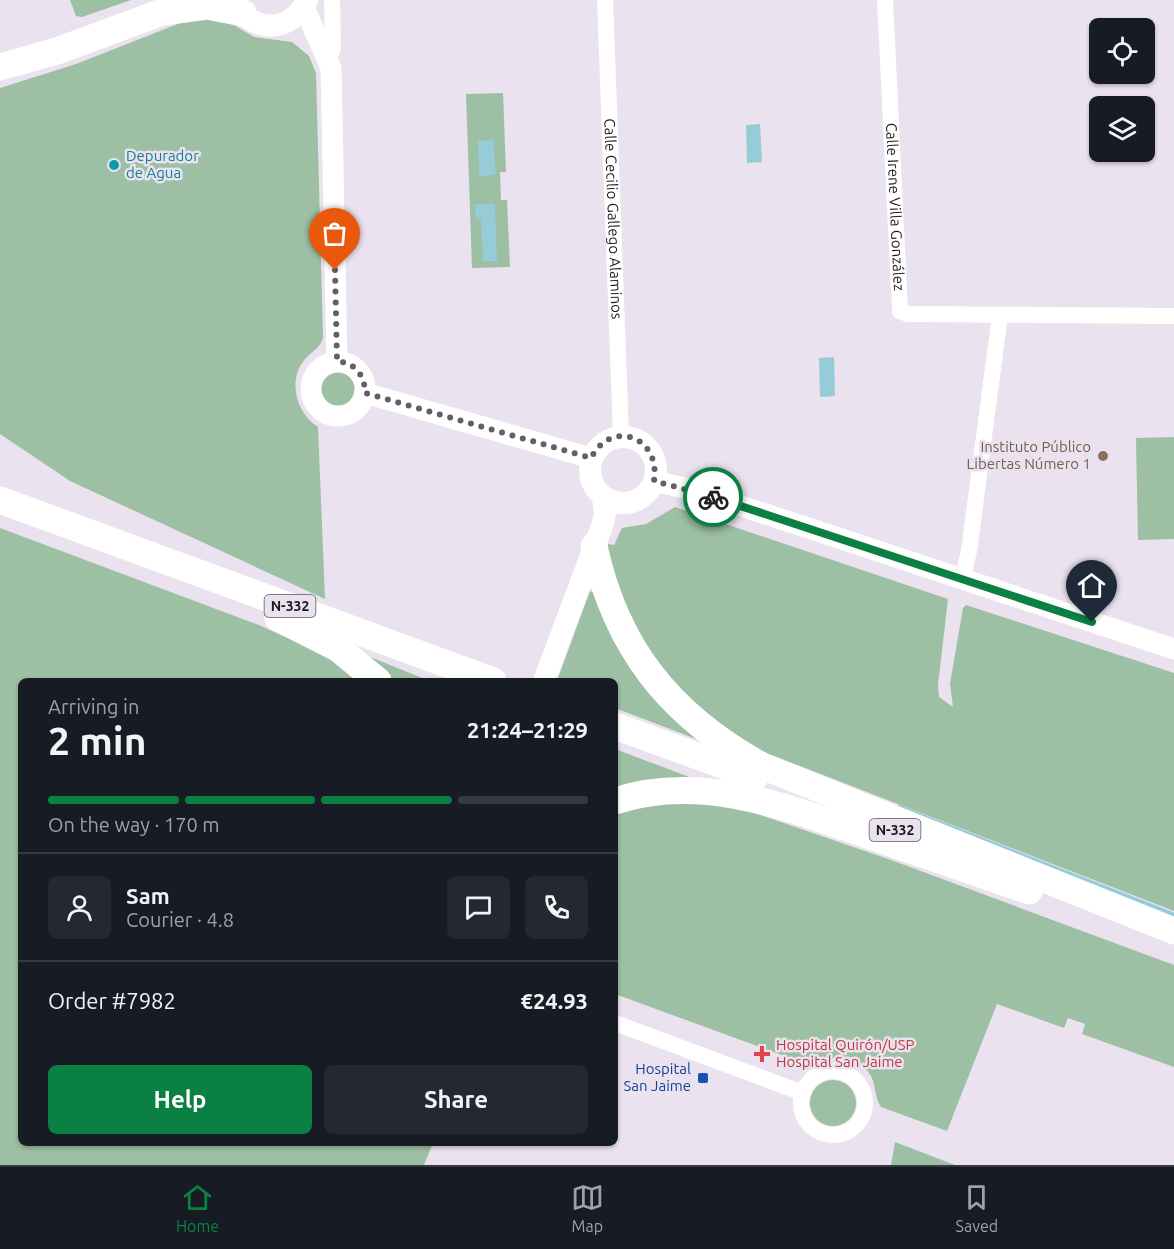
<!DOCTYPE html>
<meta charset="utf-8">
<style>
body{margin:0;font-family:Ubuntu,sans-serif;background:#242831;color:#f1f3f6;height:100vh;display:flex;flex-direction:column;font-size:22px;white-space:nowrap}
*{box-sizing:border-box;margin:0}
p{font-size:20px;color:#9ea1a6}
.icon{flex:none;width:33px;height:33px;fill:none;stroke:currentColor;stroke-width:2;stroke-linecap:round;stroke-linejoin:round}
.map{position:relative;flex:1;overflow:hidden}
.sheet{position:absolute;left:18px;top:678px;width:600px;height:468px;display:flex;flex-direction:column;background:#171b24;border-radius:9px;box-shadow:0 2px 4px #0004}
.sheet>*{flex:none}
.buttons{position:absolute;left:1089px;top:18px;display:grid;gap:12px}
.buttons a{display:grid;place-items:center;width:66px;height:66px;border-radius:9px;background:#171b24;box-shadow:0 2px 4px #0004;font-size:30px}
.pin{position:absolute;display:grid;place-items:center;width:51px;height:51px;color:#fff;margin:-62px -26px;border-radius:50% 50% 50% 0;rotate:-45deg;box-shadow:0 0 6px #0007}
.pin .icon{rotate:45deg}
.courier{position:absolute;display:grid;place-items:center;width:60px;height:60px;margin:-30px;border:4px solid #0b8043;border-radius:50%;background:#fff;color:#222;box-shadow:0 2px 8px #0007}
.headline em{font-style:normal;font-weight:700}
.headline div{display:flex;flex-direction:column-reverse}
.headline{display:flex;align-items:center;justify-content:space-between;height:102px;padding:0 30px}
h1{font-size:39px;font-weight:700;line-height:45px}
.bar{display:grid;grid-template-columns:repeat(4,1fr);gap:9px 6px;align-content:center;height:72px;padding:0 30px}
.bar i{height:8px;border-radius:4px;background:#363941}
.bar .current{background:#0b8043}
.bar p{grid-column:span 4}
.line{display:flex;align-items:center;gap:15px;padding:0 30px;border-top:2px solid #363941}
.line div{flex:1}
.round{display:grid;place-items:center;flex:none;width:63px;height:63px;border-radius:9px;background:#242831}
.button{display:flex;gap:12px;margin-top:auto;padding:12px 30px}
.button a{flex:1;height:69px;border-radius:9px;background:#0b8043;color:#fff;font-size:24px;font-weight:700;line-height:69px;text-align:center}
.button a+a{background:#242831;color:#f1f3f6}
.tab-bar{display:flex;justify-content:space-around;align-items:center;height:84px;border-top:2px solid #363941;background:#171b24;font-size:16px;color:#9ea1a6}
.tab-bar a{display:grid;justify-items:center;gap:3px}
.tab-bar .current{color:#0b8043}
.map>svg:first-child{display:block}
.green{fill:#9dbfa4}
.water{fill:#96cbd8}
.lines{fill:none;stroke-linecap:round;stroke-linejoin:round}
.stream{stroke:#96cbd8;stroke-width:4.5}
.minor{stroke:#fff;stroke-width:16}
.tertiary{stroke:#fff;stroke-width:21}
.secondary{stroke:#fff;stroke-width:22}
.trunk{stroke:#fff;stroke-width:27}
.done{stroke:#645f66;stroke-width:6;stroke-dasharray:0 10.8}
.route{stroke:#0b8043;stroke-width:8}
.culture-dot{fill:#0f9aa8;stroke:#eae2ee;stroke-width:2}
.education-dot{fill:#8d6e63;stroke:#eae2ee;stroke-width:2}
.health-dot{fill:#e0444e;stroke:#eae2ee;stroke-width:2}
.transit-dot{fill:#1a4fb4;stroke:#eae2ee;stroke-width:2}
.labels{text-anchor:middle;stroke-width:5;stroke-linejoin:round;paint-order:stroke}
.shield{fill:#eae2ee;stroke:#5a555c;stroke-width:1.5}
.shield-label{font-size:14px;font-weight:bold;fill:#1c191d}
.culture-label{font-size:15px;fill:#0d838f;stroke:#eae2ee;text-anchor:start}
.street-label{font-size:15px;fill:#1c191d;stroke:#eae2ee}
.education-label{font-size:15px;fill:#785e54;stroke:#eae2ee;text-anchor:end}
.health-label{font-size:15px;fill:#be3a42;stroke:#eae2ee;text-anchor:start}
.transit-label{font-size:15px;fill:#164399;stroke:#eae2ee;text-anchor:end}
</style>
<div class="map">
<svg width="1174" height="1165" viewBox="0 0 1174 1165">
<rect width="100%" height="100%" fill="#eae2ee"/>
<g class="green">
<path d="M 70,0 L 131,0 L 82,17 L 76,16 Z"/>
<path d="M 205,17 L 229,22 L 254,37 L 292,42 L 309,56 L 316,73 L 323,337 C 321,348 312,351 305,359 C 287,380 296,413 318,427 L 325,599 L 70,481 L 0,434 L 0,88 L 76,64 L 188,20 Z"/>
<path d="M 503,93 L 506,172 L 500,172 L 501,200 L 507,200 L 510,267 L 472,268 L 466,94 Z"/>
<circle cx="338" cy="389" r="19"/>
<path d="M 1174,437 L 1174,539 L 1138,540 L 1136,438 Z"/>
<path d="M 675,507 L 948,599 L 938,685 L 939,697 L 953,707 L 950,684 L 963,608 L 966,605 L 1174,673 L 1174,911 L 751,747 C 714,726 654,669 635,631 C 623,607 616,578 607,553 L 608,544 L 614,545 L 622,528 L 646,524 Z"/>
<path d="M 0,528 L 259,625 L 325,655 L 356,681 L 21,681 L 21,1143 L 433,1143 L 424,1165 L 0,1165 Z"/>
<path d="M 590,591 L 596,593 L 699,740 L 615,708 L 615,681 L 557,681 Z"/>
<path d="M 360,653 L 430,681 L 388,681 Z"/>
<path d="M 615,749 L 700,781 L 615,787 Z"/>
<path d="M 673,802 L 710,803 L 746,810 L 891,860 L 1174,965 L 1174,1067 L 1082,1034 L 1085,1024 L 1068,1018 L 1064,1028 L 997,1004 L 947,1131 L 881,1107 C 875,1099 876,1086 871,1076 C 851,1043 823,1065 798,1061 L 615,994 L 615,811 Z"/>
<circle cx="833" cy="1103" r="23"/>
<path d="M 895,1142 L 955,1165 L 891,1165 Z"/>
</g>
<g class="water">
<path d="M 760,124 L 762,162 L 747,163 L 746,125 Z"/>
<path d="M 493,140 L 496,174 L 479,177 L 478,141 Z"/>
<path d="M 475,204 L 495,204 L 497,261 L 483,261 L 481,219 L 476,219 Z"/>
<path d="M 834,357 L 835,396 L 820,397 L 819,358 Z"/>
</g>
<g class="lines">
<path class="stream" d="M 899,807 L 1174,915"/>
<g class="minor">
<path id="s1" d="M 605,0 L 621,436"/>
<path id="s2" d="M 885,0 L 900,311 L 907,314 L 1174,316"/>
<path d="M 328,58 L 333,49 L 332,0"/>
<path d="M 962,580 L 969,551 L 1000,315"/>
<path d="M 615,1023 L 803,1093"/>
<circle cx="833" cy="1103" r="32"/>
</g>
<g class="tertiary">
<path d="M 304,7 L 331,68 L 337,361"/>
<circle cx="338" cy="389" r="27"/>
<path d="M 365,393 L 591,458"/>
<path d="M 654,481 L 693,490 L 1174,649"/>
</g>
<g class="secondary">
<path d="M 236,0 C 248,35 293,33 307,0"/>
<circle cx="623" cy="470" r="33"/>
<path d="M 544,681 L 602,526 L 605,514 L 603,497"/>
</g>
<g class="trunk">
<path d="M 0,67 L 57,51 L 162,12 L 207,6 L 243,13"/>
<path d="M 0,500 L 493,681"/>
<path d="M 594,546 C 616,649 671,716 762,766 L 1174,931"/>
<path d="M 278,618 L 339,649 L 378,681"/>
<path d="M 615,726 L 755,777"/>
<path d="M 615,801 C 703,772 791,809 873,837 C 925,855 977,873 1029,891"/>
</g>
</g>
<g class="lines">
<path class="done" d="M 335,270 L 337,361 C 355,363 365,375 365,393 L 591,458 C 612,418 661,437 654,481 L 713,497"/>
<path class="route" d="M 713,497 L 1092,622"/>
</g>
<circle class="culture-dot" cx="114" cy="165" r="6"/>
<circle class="education-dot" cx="1103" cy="456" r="6"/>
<path class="health-dot" d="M759 1045h6v6h6v6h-6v6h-6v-6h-6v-6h6z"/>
<rect class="transit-dot" x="697" y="1072" width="12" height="12" rx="3"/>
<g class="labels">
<g class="shield">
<rect x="264.5" y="595" width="51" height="22" rx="4.5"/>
<rect x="869.5" y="819" width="51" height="22" rx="4.5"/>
</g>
<g class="shield-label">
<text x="290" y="611">N-332</text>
<text x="895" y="835">N-332</text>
</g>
<g class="culture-label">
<text x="126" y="161">Depurador<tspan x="126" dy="17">de Agua</tspan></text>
</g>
<g class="street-label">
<text dy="5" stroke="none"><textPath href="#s2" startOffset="207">Calle Irene Villa González</textPath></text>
<text dy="5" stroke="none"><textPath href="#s1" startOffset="219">Calle Cecilio Gallego Alaminos</textPath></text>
</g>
<g class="education-label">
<text x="1091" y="452">Instituto Público<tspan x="1091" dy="17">Libertas Número 1</tspan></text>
</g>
<g class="health-label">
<text x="776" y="1050">Hospital Quirón/USP<tspan x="776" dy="17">Hospital San Jaime</tspan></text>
</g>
<g class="transit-label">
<text x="691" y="1074">Hospital<tspan x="691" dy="17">San Jaime</tspan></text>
</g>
</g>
</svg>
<div class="buttons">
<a><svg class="icon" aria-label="locate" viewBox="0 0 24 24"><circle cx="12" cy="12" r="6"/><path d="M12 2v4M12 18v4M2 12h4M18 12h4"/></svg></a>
<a><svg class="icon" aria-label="layers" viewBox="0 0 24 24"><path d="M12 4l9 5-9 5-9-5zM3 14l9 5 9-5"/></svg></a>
</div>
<div class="pin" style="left:335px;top:270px;background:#ea580c"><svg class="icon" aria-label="bag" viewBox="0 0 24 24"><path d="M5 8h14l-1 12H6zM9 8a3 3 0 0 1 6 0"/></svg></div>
<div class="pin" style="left:1092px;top:622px;background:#1f2937"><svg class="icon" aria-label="home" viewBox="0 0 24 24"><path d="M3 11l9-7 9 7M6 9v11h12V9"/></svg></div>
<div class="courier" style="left:713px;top:497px"><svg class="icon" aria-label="bike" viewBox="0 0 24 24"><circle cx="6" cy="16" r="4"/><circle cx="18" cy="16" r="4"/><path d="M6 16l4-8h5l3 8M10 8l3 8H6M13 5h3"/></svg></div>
<section class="sheet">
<div class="headline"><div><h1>2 min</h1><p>Arriving in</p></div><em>21:24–21:29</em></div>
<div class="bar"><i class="current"></i><i class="current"></i><i class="current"></i><i></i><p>On the way · 170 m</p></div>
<div class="line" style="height:108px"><a class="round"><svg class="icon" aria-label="person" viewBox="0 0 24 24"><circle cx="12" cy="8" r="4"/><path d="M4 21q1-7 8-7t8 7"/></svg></a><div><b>Sam</b><p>Courier · 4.8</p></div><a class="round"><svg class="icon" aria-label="chat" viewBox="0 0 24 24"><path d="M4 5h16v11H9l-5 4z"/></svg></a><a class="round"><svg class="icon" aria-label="phone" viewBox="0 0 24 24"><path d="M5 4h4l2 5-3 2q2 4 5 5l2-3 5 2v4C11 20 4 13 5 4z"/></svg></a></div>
<div class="line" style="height:78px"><div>Order #7982</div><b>€24.93</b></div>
<div class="button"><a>Help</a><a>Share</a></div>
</section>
</div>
<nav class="tab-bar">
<a class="current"><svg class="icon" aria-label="home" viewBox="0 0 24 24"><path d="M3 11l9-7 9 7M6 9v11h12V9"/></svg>Home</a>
<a><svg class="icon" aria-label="map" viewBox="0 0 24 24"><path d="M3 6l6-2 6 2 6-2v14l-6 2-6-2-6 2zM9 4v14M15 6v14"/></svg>Map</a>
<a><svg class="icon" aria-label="saved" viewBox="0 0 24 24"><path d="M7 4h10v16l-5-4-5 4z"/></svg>Saved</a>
</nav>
